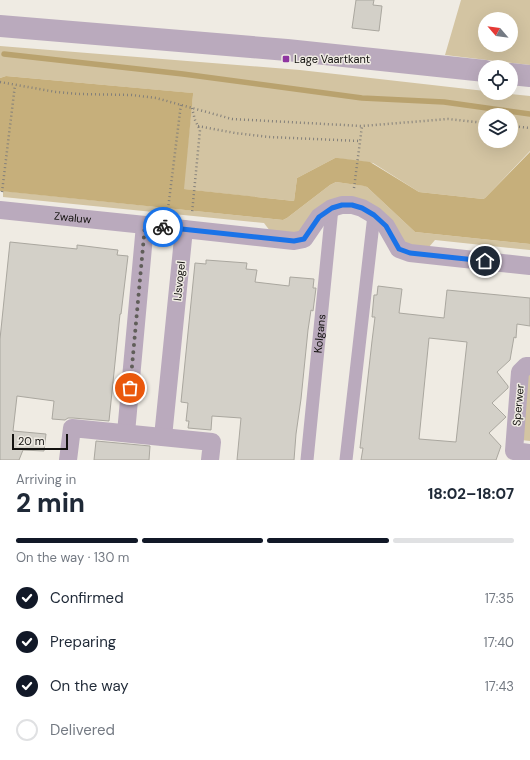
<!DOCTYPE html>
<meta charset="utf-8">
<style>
body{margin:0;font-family:"DM Sans",sans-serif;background:#f6f6f7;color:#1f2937;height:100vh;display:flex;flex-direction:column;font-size:15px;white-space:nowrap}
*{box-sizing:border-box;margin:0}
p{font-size:13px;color:#747a83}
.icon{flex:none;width:22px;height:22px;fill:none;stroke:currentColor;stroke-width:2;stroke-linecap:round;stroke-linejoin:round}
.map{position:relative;height:460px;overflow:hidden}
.drawer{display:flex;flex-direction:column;background:#fff;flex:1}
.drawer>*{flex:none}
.needle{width:26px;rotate:298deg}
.fabs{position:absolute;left:478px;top:12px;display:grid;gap:8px}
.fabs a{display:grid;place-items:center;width:40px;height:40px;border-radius:50%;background:#fff;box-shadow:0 4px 16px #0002;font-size:20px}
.scale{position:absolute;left:12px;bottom:10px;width:56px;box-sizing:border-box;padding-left:4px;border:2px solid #13120f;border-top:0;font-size:11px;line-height:14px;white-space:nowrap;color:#13120f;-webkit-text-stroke:3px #efebe3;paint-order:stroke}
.pin{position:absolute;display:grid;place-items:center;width:34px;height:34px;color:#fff;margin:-17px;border:2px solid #fff;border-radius:50%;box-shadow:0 1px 4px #0007}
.courier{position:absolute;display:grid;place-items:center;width:40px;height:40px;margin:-20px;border:3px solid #1a73e8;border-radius:50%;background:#fff;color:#222;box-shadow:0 1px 5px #0007}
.summary em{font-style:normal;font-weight:800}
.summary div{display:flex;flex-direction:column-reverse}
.summary{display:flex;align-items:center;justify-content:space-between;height:68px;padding:0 16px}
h1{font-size:26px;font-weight:800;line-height:30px}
.bar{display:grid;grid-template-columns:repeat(4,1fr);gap:6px 4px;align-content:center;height:48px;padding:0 16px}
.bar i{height:5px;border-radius:3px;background:#e0e1e3}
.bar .selected{background:#111827}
.bar p{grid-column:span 4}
ol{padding:0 16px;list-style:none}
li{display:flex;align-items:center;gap:12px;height:44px}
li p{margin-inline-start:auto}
li .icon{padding:4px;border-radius:50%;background:#111827;color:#fff;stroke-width:4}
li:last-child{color:#747a83}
li i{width:22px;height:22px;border:2px solid #e0e1e3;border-radius:50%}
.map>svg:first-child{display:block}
.green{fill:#d3c4a2;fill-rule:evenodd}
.forest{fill:#c6af7b}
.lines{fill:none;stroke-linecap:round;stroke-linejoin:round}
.stream{stroke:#b9a26e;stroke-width:5.5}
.building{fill:#d3d0c8;stroke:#aaa79f;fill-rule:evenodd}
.path{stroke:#827f7a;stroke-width:2.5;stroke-dasharray:1 3;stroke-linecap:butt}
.pedestrian{stroke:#baaabd;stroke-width:13}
.minor{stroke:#baaabd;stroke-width:18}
.tertiary{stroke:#baaabd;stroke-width:22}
.done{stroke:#605e59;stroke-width:4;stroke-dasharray:0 7.2}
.route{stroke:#1a73e8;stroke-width:5}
.poi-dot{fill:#8f36a1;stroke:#efebe3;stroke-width:1.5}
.labels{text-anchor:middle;stroke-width:3;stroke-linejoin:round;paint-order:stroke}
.poi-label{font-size:11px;fill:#13120f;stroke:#efebe3;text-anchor:start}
.street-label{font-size:11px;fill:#13120f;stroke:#efebe3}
</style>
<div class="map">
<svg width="530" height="460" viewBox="0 0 530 460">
<rect width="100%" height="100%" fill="#efebe3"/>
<g class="green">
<path d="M 461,0 L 530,0 L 530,65 L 445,55 ZM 485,19 L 511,19 L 511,45 L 485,45 Z"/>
<path d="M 0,46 L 300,70 L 485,91 L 485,93 L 499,93 L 530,96 L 530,151 L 485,198 L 483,199 L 419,192 L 373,163 L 335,158 L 297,178 L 294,201 L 183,189 L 193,95 L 192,93 L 6,76 L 0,78 ZM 485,115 L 511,115 L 511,141 L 485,141 Z"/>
<path d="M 336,182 L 365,186 L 367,187 L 415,232 L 530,244 L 530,250 L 435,240 L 429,247 L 406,245 L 353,198 L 301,233 L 270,231 L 264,223 L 3,197 L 3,191 L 283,220 L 287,218 L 330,185 Z"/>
<path d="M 528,371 L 530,371 L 530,441 L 521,440 Z"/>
</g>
<path class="forest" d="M 6,76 L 193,93 L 193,95 L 184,189 L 294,201 L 297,178 L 335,158 L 338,158 L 370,162 L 419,192 L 483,199 L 485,198 L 530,152 L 530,244 L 415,232 L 367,187 L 364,186 L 336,182 L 330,185 L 287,218 L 283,220 L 0,191 L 0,78 Z"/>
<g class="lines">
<path class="stream" d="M 4,54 L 183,74 L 362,98 L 444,102 L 530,114"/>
</g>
<g class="building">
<path d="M 356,0 L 374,0 L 373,5 L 382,6 L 379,31 L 352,28 Z"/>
<path d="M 10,242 L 77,249 L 77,245 L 109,249 L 118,250 L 117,255 L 128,256 L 121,314 L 120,314 L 109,421 L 73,418 L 68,418 L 65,420 L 52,419 L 54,401 L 17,396 L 13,431 L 46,434 L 44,451 L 23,450 L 19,460 L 0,460 L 0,339 Z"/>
<path d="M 206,260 L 247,263 L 246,269 L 257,270 L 255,282 L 289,286 L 290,277 L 314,279 L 313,288 L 316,288 L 313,311 L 311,310 L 308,330 L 301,399 L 296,434 L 294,460 L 237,460 L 241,418 L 212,416 L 211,430 L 188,428 L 189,421 L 186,421 L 188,403 L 181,402 L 195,263 L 206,264 Z"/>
<path d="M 378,286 L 402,289 L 399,313 L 444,318 L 447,290 L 530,298 L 530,326 L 517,324 L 516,338 L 514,337 L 510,360 L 497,372 L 508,386 L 508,388 L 492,403 L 506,417 L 489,433 L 501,446 L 496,460 L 361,460 L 363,448 L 360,448 L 372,341 L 375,317 L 372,317 L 374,295 L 377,295 ZM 429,338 L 467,342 L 456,442 L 419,439 Z"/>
<path d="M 96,441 L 150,446 L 149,460 L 94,460 Z"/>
</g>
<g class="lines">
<g class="path">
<path d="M 0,82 L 56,92 L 79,94 L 132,95 L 156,98 L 232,119 L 362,126 L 448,119 L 485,123"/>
<path d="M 192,108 L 195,120 L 200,130 L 192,213"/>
<path d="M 198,126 L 235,133 L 269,137 L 360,141"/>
<path d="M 511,126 L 530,128"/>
<path d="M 354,188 L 362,126"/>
<path d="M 2,192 L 15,85"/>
<path d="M 168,209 L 181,104"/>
</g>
<g class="pedestrian">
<path id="s1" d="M 307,460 L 332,208"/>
<path d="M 346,460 L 374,215"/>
</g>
<g class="minor">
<path id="s2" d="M 0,210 L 145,225"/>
<path d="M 184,229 L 294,241 L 304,239 L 319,217 L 332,208 L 342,205 L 352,205 L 362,208 L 374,215 L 386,226 L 399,249 L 410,253 L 530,266"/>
<path d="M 530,366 L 526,366 L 520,372 L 514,451 L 530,453"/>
<path d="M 126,433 L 145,225 L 184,229 L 163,437"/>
<path d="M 68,460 L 72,428 L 212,442 L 210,460"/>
</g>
<g class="tertiary">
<path d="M 0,26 L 287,50 L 485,71"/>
<path d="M 511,74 L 530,76"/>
</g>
</g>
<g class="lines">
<path class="done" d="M 130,388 L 145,225 L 163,227"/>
<path class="route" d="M 163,227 L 294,241 L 304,239 L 319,217 L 332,208 L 342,205 L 352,205 L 362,208 L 374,215 L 386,226 L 399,249 L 410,253 L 485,261"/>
</g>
<rect class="poi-dot" x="282" y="55" width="8" height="8" rx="2"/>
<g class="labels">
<g class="poi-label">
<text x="294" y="63">Lage Vaartkant</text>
</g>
<g class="street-label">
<text dy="4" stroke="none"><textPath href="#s2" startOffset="73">Zwaluw</textPath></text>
<text transform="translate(179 281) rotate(-84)" y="4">IJsvogel</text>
<text dy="4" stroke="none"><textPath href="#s1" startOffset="127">Kolgans</textPath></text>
<text transform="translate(518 405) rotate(-85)" y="4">Sperwer</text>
</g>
</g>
</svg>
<div class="fabs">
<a><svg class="needle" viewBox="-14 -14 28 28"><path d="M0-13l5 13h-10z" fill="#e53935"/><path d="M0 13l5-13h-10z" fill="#747a83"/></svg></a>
<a><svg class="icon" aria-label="locate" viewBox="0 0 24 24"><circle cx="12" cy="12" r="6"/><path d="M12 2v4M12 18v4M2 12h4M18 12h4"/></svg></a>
<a><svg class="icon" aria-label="layers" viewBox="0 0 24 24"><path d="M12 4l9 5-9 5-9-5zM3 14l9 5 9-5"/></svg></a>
</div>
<div class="scale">20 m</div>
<div class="pin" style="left:130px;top:388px;background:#ea580c"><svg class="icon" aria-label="bag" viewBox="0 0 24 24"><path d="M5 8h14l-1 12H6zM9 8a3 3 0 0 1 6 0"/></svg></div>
<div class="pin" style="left:485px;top:261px;background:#1f2937"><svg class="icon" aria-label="home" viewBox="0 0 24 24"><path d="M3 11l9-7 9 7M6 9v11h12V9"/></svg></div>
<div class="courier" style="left:163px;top:227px"><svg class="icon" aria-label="bike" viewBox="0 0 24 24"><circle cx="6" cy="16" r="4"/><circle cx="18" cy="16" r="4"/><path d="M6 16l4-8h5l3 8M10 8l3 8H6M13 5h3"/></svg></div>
</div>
<section class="drawer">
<div class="summary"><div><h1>2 min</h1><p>Arriving in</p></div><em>18:02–18:07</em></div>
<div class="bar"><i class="selected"></i><i class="selected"></i><i class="selected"></i><i></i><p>On the way · 130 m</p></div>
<ol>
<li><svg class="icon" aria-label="check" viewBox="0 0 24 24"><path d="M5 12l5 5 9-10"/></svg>Confirmed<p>17:35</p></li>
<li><svg class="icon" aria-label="check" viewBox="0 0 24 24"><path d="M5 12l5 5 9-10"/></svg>Preparing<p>17:40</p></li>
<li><svg class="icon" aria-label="check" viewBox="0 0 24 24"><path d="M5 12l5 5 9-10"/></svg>On the way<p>17:43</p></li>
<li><i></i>Delivered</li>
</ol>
</section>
